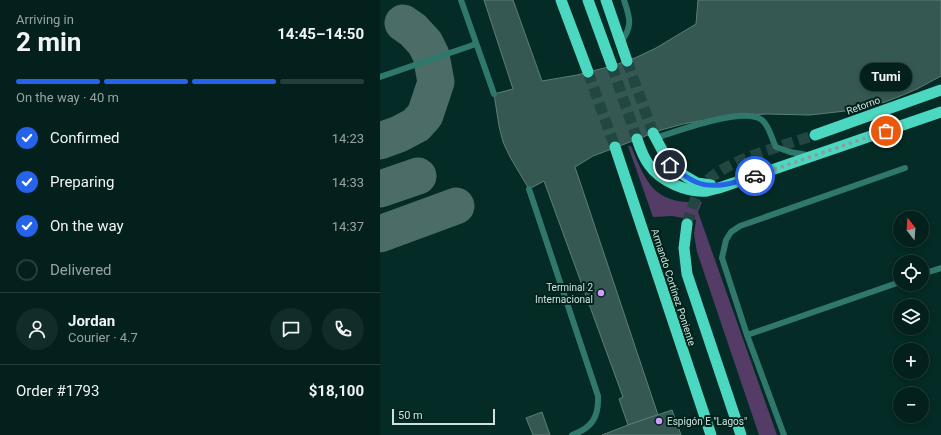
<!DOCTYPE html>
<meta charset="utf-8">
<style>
body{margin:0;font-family:Roboto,sans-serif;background:#112d29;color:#f1f3f6;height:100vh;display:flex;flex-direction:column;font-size:15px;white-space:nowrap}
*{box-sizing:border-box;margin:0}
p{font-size:13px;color:#97a3a3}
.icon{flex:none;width:22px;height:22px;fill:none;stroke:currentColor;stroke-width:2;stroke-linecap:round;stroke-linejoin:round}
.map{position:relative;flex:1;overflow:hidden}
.drawer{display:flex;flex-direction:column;background:#03201c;width:380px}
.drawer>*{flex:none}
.needle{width:26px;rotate:343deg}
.controls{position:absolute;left:513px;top:211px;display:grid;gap:8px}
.controls a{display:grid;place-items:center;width:36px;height:36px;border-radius:50%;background:#03201c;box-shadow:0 2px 6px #0003,0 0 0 1px #243e3b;font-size:20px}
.scale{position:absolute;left:12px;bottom:10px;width:103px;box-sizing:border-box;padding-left:4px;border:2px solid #cee1dd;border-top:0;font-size:11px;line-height:14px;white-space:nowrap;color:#cee1dd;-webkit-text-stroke:3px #00221c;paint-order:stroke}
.pin{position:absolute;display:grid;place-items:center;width:34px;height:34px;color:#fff;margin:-17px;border:2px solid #fff;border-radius:50%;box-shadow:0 1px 4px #0007}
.courier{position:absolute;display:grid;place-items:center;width:40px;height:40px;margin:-20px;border:3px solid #2563eb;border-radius:50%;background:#fff;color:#222;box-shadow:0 1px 5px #0007}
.bubble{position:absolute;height:28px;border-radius:14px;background:#03201c;box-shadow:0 2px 6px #0003,0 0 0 1px #243e3b;font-size:13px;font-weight:700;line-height:28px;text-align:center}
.headline em{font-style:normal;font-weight:700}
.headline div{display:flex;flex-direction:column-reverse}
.headline{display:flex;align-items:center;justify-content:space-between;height:68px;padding:0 16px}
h1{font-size:26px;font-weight:700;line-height:30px}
.bar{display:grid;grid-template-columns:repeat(4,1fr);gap:6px 4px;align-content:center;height:48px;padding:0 16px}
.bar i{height:5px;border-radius:3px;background:#243e3b}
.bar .current{background:#2563eb}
.bar p{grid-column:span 4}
.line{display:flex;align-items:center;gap:10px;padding:0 16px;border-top:1px solid #243e3b}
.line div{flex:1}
.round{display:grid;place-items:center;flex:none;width:42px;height:42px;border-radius:21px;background:#112d29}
ol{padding:0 16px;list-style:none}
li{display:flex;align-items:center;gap:12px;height:44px}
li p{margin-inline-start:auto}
li .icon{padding:4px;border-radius:50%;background:#2563eb;color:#fff;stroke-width:4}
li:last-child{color:#97a3a3}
li i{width:22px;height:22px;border:2px solid #243e3b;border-radius:50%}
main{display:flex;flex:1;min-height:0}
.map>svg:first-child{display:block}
.green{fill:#553c67}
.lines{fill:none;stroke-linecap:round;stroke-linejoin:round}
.taxiway{stroke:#4c6c68;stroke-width:37}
.building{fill:#355952;stroke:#5a7f77}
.trunk-tunnel{stroke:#224641;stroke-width:11;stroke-dasharray:11 5.5;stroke-linecap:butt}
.service{stroke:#30786b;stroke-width:6}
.trunk{stroke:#4cd8c0;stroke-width:11}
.done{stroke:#87a19d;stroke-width:4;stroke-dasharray:0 7.2}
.route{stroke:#2563eb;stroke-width:5}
.poi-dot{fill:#d39cfc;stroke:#00221c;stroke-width:1.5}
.labels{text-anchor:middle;stroke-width:4;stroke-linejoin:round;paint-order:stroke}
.street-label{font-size:10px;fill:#cee1dd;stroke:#00221c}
.poi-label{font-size:10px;fill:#cee1dd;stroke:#00221c;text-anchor:end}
</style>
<main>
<section class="drawer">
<div class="headline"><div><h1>2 min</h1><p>Arriving in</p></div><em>14:45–14:50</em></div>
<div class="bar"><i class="current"></i><i class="current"></i><i class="current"></i><i></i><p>On the way · 40 m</p></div>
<ol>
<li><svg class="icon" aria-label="check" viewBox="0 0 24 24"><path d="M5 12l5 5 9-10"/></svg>Confirmed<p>14:23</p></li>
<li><svg class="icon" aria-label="check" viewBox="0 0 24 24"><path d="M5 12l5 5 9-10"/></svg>Preparing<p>14:33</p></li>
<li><svg class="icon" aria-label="check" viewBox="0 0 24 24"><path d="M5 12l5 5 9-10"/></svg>On the way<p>14:37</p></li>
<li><i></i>Delivered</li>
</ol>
<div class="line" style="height:72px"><a class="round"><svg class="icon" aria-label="person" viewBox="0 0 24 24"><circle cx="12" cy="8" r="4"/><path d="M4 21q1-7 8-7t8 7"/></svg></a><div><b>Jordan</b><p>Courier · 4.7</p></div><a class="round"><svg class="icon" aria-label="chat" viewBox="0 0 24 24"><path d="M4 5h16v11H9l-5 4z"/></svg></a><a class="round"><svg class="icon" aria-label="phone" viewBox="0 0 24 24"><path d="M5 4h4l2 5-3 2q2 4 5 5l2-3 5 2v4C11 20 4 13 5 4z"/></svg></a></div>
<div class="line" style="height:52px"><div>Order #1793</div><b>$18,100</b></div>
</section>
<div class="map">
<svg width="561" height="435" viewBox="0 0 561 435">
<rect width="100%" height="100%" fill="#042b25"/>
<path class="green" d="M 248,146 L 251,146 C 267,185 275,205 322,202 L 318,212 L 397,435 L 379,435 L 317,252 L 314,234 L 316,220 L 292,216 L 273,217 Z"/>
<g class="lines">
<g class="taxiway">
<path d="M 0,141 L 19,134 L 36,125 L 45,115 L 56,82 L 51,55 L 45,43 L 33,30 L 23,23"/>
<path d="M 0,189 L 38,176"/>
<path d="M 0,234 L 76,206"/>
</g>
</g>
<g class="building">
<path d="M 104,0 L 133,0 L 162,81 L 197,75 L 232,66 L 255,58 L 276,48 L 316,24 L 318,0 L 561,0 L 561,76 L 537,89 L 518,97 L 505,102 L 474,110 L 430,115 L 387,114 L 347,116 L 303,124 L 281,130 L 229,150 L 213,156 L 195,167 L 278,415 L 248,425 L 239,399 L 243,397 L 164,181 L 149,189 L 130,157 L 123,142 L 119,126 L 114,94 L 133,89 Z"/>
<path d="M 292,410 L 301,435 L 222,435 L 248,425 Z"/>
<path d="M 162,412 L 170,435 L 153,435 L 146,418 Z"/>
</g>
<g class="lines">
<g class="trunk-tunnel">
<path d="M 247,61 L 273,133"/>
<path d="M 232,66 L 257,139"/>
<path d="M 208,72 L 235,147"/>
<path d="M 307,224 C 312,209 316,191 328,180 C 350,159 406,145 435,135"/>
</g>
<g class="service">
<path d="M 81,0 L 114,94"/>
<path d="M 241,42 C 253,26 250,18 244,0"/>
<path d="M 0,77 L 96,44"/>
<path d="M 276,138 C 297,131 364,106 382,120 C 390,127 391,138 396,147 L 410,152 L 427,155"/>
<path d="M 149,189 L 218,396 C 219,417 212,428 192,435"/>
<path d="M 542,274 L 561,268"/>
<path d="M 367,335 L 520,282"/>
<path d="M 404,435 L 367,335 L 342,258 L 346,240 L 351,232 L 360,226 L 525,168"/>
</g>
<g class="trunk">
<path d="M 181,0 L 208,72"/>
<path d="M 208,0 L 232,66"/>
<path d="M 226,0 L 247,61"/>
<path d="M 273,133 L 290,165 L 305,176 L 317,183 L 331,185"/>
<path d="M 435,135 L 561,90"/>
<path d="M 257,139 C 260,148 263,157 269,165 C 280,181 307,193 327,191 C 331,190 335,189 339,188 L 561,112"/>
<path d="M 235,147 L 331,435"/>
<path d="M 307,224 L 304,248 L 307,274 L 361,435"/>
</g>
</g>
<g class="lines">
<path class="done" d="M 375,176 L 506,131"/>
<path class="route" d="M 290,165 C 298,171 306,178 316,182 C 335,190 357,182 375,176"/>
</g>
<g class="poi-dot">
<circle cx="221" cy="293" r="4"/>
<circle cx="279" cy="421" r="4"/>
</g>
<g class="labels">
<g class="street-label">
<text transform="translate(483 105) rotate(-20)" y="4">Retorno</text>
<text transform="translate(294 287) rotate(72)" y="4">Armando Cortínez Poniente</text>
</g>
<g class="poi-label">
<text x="213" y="291">Terminal 2<tspan x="213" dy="12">Internacional</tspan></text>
<text x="287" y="425" text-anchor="start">Espigón E "Lagos"</text>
</g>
</g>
</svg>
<div class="controls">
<a><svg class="needle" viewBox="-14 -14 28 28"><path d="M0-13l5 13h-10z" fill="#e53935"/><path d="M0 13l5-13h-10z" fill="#97a3a3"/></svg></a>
<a><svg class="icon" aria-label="locate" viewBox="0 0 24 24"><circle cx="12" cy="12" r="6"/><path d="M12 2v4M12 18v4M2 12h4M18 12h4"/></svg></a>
<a><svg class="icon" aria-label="layers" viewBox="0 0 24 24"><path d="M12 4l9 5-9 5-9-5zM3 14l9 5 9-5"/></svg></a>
<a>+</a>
<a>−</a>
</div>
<div class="scale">50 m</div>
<div class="pin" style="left:506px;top:131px;background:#ea580c"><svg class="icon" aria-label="bag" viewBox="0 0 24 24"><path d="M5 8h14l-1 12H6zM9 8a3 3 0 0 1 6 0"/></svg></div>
<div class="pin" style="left:290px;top:165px;background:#1f2937"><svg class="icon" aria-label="home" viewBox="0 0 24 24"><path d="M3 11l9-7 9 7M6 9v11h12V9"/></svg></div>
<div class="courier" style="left:375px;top:176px"><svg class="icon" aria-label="car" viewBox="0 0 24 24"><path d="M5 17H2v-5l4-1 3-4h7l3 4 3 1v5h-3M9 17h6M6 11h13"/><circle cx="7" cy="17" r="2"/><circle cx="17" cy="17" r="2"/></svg></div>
<div class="bubble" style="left:480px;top:63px;width:52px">Tumi</div>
</div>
</main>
